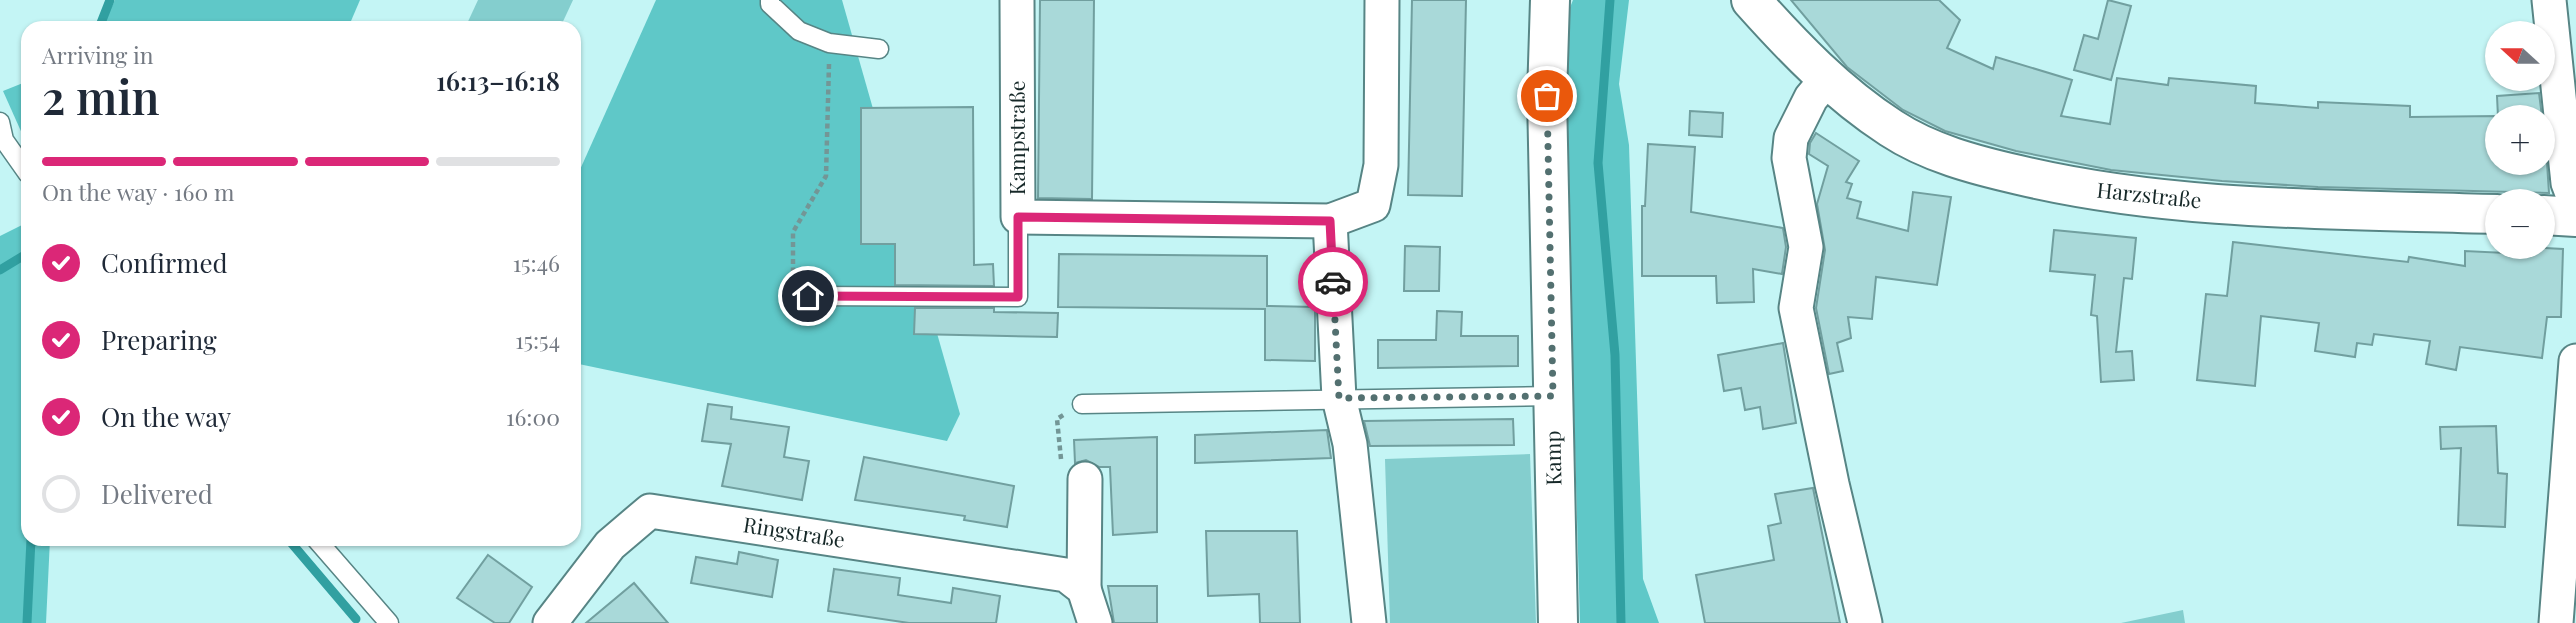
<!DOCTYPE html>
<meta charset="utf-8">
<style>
body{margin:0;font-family:"Playfair Display",serif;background:#f6f6f7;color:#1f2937;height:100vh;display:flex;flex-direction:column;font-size:26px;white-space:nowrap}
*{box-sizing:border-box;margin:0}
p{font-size:23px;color:#747a83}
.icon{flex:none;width:38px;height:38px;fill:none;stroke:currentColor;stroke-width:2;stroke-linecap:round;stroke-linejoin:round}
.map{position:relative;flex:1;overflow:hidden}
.drawer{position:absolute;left:21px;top:21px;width:560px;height:525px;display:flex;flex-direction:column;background:#fff;border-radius:21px;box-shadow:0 2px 5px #0004}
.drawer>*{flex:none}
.needle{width:46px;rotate:291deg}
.buttons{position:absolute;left:2485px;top:21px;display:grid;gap:14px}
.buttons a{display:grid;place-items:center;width:70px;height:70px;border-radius:50%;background:#fff;box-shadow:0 2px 5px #0004;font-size:35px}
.pin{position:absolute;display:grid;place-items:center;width:60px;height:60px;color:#fff;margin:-30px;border:4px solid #fff;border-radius:50%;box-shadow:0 2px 7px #0007}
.courier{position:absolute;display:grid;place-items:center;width:70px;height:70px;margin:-35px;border:5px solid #db2777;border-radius:50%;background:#fff;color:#222;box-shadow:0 2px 9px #0007}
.headline em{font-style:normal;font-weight:600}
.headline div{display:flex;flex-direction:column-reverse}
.headline{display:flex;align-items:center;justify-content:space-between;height:119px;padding:0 21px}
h1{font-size:46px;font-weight:600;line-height:52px}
.bar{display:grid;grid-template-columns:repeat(4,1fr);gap:10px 7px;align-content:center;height:84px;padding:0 21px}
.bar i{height:9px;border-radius:5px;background:#e0e1e3}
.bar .active{background:#db2777}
.bar p{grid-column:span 4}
ol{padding:0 21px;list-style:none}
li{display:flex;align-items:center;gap:21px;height:77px}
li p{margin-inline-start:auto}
li .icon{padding:7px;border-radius:50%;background:#db2777;color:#fff;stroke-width:4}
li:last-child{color:#747a83}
li i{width:38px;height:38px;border:4px solid #e0e1e3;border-radius:50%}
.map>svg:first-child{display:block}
.green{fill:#84cece}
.forest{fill:#5fc8c8}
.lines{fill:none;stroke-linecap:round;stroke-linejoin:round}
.stream{stroke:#31a0a1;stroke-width:9}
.building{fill:#a9d9d9;stroke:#719f9f;stroke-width:2}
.service-casing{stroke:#578585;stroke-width:21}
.minor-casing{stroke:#578585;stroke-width:37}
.tertiary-casing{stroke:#578585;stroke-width:42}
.secondary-casing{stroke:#578585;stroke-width:42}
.path{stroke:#739696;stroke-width:4.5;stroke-dasharray:5 3.5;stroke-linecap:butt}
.service{stroke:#fff;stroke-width:18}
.minor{stroke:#fff;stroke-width:33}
.tertiary{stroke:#fff;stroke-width:38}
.secondary{stroke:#fff;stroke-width:38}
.done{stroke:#537070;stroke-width:7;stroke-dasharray:0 12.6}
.route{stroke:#db2777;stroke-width:9}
.labels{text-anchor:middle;stroke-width:7;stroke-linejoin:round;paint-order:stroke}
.street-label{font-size:21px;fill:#162828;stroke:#fff}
</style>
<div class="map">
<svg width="2576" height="623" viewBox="0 0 2576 623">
<rect width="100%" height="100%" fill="#c4f5f5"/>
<g class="green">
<path d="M 478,0 L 573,0 L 560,28 L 465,28 Z"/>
<path d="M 1530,454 L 1536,623 L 1390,623 L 1385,459 Z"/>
<path d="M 2183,610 L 2185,623 L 2121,623 Z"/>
</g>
<g class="forest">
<path d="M 115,0 L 360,0 L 348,28 L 101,28 Z"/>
<path d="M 656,0 L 842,0 L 960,414 L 947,441 L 574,363 L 574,183 Z"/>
<path d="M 1573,0 L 1629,0 L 1619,84 L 1629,145 L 1643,579 L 1659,623 L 1580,623 L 1563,25 Z"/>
<path d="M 28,81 L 28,147 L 3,91 Z"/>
<path d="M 28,222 L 28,539 L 50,539 L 46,623 L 0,623 L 0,236 Z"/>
</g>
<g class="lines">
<g class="stream">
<path d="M 1610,0 L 1598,163 L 1615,355 L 1621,623"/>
<path d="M 99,28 L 110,0"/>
<path d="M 0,270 L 28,253"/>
<path d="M 288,539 L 356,619"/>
<path d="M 27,623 L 31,539"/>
</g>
</g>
<g class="building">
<path d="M 1040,0 L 1094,0 L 1092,199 L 1038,198 Z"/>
<path d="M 1412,0 L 1466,0 L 1462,196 L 1408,195 Z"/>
<path d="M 1791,0 L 1939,0 L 1960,20 L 1947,48 L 1993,69 L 1996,57 L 2072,80 L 2061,116 L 2110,124 L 2117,78 L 2168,85 L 2169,78 L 2256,86 L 2255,103 L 2318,108 L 2318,102 L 2410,106 L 2410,117 L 2497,116 L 2497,163 L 2547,163 L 2549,193 L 2318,187 L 2222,181 L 2111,170 L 2016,151 L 1945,131 L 1903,110 L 1847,67 Z"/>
<path d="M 2108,0 L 2131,6 L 2111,80 L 2074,70 L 2084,35 L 2098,39 Z"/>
<path d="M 2539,93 L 2542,117 L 2498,117 L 2497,96 Z"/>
<path d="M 973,107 L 974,265 L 993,264 L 994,286 L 895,285 L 895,244 L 861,244 L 861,108 Z"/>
<path d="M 1690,111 L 1723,113 L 1722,137 L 1689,135 Z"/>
<path d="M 1816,133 L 1859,161 L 1846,182 L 1852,184 L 1847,198 L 1861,202 L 1857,218 L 1908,231 L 1913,192 L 1951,197 L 1937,285 L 1876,277 L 1872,319 L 1848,317 L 1851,338 L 1837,343 L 1843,371 L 1829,374 L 1816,308 L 1825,250 L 1817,204 L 1828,166 L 1809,154 L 1810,143 Z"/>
<path d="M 1648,144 L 1695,147 L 1691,212 L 1783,228 L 1786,247 L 1782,274 L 1753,269 L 1754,302 L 1717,303 L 1716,276 L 1642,276 L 1642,206 L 1645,206 Z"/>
<path d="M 2054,230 L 2136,238 L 2132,279 L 2124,278 L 2116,352 L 2132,351 L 2134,380 L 2101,382 L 2097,316 L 2091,315 L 2095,275 L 2050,271 Z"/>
<path d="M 2233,242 L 2408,262 L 2409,257 L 2465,266 L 2465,251 L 2526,254 L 2527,247 L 2563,249 L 2561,317 L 2547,317 L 2542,358 L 2460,347 L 2456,370 L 2426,364 L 2430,341 L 2374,334 L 2372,345 L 2357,343 L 2355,357 L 2315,351 L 2319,323 L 2261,316 L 2255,386 L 2197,380 L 2206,294 L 2227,296 Z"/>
<path d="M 1405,246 L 1440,247 L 1439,291 L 1404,291 Z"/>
<path d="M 1059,254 L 1267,256 L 1267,306 L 1315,307 L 1315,361 L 1265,360 L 1265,309 L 1058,307 Z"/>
<path d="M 915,308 L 994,308 L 994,312 L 1058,313 L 1057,337 L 914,334 Z"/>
<path d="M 1437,311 L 1462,312 L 1461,336 L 1518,336 L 1518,366 L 1378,368 L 1378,340 L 1436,340 Z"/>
<path d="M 1783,343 L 1796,423 L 1763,429 L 1760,407 L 1745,410 L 1741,388 L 1724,391 L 1718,355 Z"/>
<path d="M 708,404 L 732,407 L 731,419 L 789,427 L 784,457 L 809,461 L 802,500 L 722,486 L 731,444 L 702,441 Z"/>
<path d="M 1513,419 L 1514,445 L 1370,446 L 1364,421 Z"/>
<path d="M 2496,426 L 2498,473 L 2507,474 L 2505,527 L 2458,525 L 2461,448 L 2441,449 L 2440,427 Z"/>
<path d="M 1327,430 L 1331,458 L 1195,463 L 1195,435 Z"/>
<path d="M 1157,437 L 1157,532 L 1113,535 L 1110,467 L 1099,467 L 1086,460 L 1075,463 L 1074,440 Z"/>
<path d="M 864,457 L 1014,486 L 1007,527 L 964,520 L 965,516 L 855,500 Z"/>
<path d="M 1813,488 L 1840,623 L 1705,623 L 1696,575 L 1774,560 L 1768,526 L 1781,523 L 1775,494 Z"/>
<path d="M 1206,531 L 1297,531 L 1300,623 L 1260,623 L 1259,594 L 1208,596 Z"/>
<path d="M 739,552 L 778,560 L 772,597 L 691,583 L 696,557 L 737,564 Z"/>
<path d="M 488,555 L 532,587 L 509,623 L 495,623 L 457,598 Z"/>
<path d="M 834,569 L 900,578 L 898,595 L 951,603 L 953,588 L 1000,596 L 996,623 L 909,623 L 828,611 Z"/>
<path d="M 634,583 L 668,623 L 586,623 Z"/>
<path d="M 1108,586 L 1157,586 L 1157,623 L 1114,623 Z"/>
</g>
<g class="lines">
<g class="service-casing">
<g id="service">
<path d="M 770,0 L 770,4 L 799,31 L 829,43 L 879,49"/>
<path d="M 0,122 L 4,140 L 28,174"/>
<path d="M 808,296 L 1018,297 L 1018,217"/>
<path d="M 1082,404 L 1553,396"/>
<path d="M 316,539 L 389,623"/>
</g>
</g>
<g class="minor-casing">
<g id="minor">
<path d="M 1017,0 L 1018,217 L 1330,221 L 1373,205 L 1381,165 L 1382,0"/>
<path d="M 2549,0 L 2568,183 L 2576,204"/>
<path d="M 1827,79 L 1811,98 L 1791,138 L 1789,158 L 1806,247 L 1796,308 L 1832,484 L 1865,623"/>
<path d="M 1330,221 L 1339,398 L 1350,444 L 1369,623"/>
<path d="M 1084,589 L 1085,479"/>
<path d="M 550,623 L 610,545 L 650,511 L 1066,575 L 1084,589 L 1095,623"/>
<path d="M 2556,623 L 2576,361"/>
</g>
</g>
<g class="tertiary-casing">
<path id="tertiary" d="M 1550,0 L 1547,96 L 1558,623"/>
</g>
<g class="secondary-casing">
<g id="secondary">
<path d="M 1751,0 C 1793,47 1837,93 1891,128 C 1929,153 1975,165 2019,175 C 2175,212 2338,209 2497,214"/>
<path d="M 2543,215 L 2576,217"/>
</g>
</g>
<g class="path">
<path d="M 793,281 L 793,232 L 826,176 L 829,64"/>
<path d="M 1061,459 L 1057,419 L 1065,414"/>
</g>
<use href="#service" class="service"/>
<use href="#minor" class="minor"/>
<use href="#tertiary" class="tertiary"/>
<use href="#secondary" class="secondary"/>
</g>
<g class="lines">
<path class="done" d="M 1333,282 L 1339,398 L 1553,396 L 1547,96"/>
<path class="route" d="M 808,296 L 1018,297 L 1018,217 L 1330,221 L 1333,282"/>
</g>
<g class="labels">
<g class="street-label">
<text transform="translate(1018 138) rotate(-90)" y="7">Kampstraße</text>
<text transform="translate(2149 196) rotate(6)" y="7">Harzstraße</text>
<text transform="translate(1554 458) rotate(-91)" y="7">Kamp</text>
<text transform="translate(794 533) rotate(9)" y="7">Ringstraße</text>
</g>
</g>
</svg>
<div class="buttons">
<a><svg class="needle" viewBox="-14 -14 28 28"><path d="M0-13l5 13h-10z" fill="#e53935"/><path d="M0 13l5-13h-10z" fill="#747a83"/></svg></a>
<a>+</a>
<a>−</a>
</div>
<div class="pin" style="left:1547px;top:96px;background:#ea580c"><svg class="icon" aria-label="bag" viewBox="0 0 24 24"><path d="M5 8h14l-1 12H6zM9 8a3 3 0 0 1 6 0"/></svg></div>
<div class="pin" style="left:808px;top:296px;background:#1f2937"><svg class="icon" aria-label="home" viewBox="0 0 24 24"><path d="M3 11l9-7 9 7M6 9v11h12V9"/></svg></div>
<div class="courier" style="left:1333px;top:282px"><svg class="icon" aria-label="car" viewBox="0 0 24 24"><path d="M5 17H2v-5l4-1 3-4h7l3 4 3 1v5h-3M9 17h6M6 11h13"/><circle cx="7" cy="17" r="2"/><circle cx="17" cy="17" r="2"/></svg></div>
<section class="drawer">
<div class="headline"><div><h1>2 min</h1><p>Arriving in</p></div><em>16:13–16:18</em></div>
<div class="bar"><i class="active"></i><i class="active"></i><i class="active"></i><i></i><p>On the way · 160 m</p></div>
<ol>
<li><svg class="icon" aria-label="check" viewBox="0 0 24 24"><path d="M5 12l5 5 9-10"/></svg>Confirmed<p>15:46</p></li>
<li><svg class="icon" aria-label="check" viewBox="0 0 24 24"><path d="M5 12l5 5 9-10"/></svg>Preparing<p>15:54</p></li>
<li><svg class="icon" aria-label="check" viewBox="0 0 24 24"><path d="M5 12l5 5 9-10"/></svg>On the way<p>16:00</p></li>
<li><i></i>Delivered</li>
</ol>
</section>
</div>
